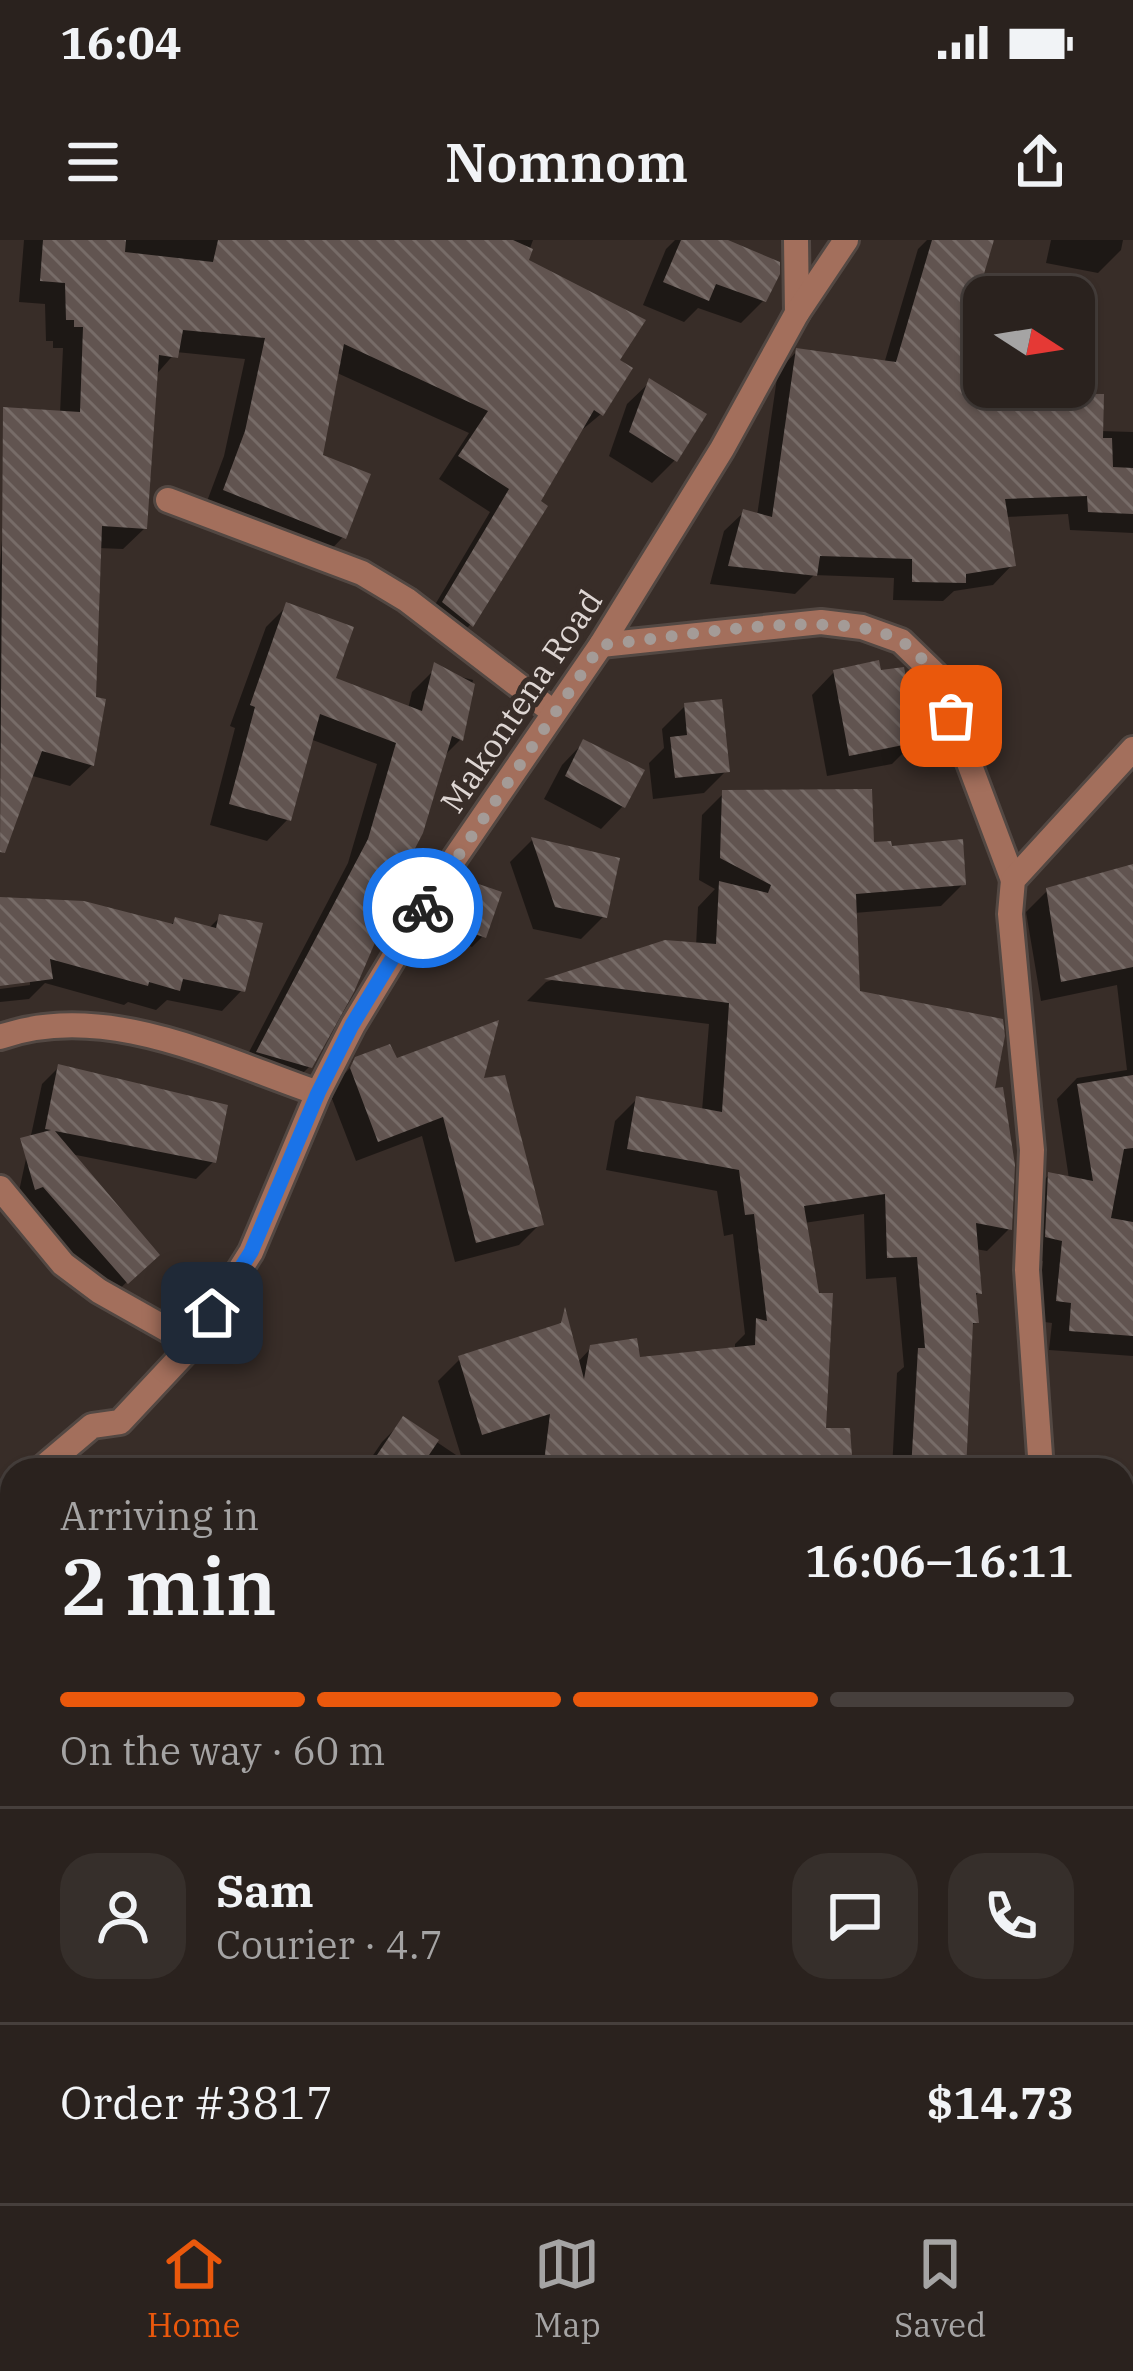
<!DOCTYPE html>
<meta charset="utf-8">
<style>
body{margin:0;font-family:"IBM Plex Serif",serif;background:#362f2b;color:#f1f3f6;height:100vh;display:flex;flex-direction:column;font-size:45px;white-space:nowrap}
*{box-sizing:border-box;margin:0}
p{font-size:39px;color:#a5a4a4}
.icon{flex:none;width:66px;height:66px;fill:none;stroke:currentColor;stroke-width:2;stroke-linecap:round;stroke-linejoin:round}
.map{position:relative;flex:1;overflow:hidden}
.panel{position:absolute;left:0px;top:1218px;width:1134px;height:747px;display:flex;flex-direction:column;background:#2a221e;border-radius:36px 36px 0 0;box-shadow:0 3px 9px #0004,0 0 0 3px #463f3c}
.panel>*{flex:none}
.needle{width:78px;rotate:102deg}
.controls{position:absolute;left:963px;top:36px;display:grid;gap:24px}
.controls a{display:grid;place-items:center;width:132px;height:132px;border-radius:24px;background:#2a221e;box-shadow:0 3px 9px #0004,0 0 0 3px #463f3c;font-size:60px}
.pin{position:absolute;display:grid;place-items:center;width:102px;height:102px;color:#fff;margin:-51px;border-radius:24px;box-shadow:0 6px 18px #0006}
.courier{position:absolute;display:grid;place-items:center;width:120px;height:120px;margin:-60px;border:9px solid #1a73e8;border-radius:50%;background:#fff;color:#222;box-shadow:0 3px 15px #0007}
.head em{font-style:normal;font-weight:600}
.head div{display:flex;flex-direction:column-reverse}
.head{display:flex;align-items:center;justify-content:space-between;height:204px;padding:0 60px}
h1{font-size:78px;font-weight:600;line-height:90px}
.bar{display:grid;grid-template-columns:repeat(4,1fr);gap:18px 12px;align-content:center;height:144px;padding:0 60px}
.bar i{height:15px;border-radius:9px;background:#463f3c}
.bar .active{background:#ea580c}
.bar p{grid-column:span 4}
.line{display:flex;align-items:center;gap:30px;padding:0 60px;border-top:3px solid #463f3c}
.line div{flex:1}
.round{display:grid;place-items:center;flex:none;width:126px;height:126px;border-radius:36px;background:#362f2b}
.status{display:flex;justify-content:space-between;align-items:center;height:84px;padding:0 60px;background:#2a221e;direction:ltr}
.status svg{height:33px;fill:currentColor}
header{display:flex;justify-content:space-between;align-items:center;height:156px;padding:0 60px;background:#2a221e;font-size:54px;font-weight:600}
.dock{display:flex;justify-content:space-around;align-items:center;height:168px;border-top:3px solid #463f3c;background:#2a221e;font-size:33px;color:#a5a4a4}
.dock a{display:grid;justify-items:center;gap:6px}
.dock .active{color:#ea580c}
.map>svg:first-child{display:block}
.shadow{fill:#0007}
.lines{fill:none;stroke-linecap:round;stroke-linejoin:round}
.river{stroke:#2f0d02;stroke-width:87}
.building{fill:url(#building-back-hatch)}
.minor-casing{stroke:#534843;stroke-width:30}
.minor{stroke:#a36f5c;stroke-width:24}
.done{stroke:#a49b97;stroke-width:12;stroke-dasharray:0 21.6}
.route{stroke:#1a73e8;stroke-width:15}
.labels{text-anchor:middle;stroke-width:10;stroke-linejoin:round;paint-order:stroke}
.street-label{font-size:33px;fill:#ded6d3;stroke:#382d28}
</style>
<div class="status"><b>16:04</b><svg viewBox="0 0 49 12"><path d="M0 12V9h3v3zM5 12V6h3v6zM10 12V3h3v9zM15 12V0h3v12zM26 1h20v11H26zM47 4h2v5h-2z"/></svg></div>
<header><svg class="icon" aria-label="menu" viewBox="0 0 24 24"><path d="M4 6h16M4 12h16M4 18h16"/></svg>Nomnom<svg class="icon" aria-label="share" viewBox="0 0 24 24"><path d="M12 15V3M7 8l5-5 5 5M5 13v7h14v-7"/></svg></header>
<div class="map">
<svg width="1133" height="1963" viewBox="0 0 1133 1963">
<defs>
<pattern id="building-back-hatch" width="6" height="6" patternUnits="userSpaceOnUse" patternTransform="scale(3)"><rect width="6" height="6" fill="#615450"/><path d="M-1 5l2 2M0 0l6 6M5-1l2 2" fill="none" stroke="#776c68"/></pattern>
</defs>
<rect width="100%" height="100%" fill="#382d28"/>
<g class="shadow">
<path d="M 24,0 L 533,0 L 525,22 L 616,121 L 601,174 L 577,194 L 537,262 L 544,266 L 470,385 L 449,406 L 423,385 L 490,272 L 439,239 L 469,193 L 335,132 L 320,217 L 343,297 L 322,319 L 203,272 L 224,216 L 245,119 L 176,112 L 154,137 L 145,288 L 123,309 L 98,308 L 92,525 L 70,546 L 10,530 L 10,511 L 0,509 L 0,327 L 10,194 L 60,174 L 63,108 L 53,108 L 53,101 L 46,101 L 45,64 L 19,62 Z"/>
<path d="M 675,0 L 721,0 L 764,60 L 741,83 L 698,68 L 684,82 L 643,65 L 666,9 Z"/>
<path d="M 927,0 L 970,0 L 958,111 L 984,114 L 984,147 L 990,147 L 990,156 L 1100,191 L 1133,192 L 1133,293 L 1070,290 L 1068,274 L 1005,277 L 1012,325 L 993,345 L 954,351 L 943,361 L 893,360 L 894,338 L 814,335 L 795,354 L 710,344 L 724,291 L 744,272 L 757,276 L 778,131 L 797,111 L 884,124 L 918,9 Z"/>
<path d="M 1051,0 L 1123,0 L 1121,10 L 1098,33 L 1046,23 Z"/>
<path d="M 650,142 L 675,220 L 652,243 L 609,216 L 627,164 Z"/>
<path d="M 287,366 L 332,440 L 408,469 L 412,452 L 434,430 L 473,440 L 460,500 L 442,518 L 405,622 L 401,668 L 380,689 L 310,826 L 288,848 L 238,833 L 348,623 L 377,524 L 310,499 L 288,579 L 267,601 L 210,585 L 235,488 L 230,486 L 266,387 Z"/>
<path d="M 834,432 L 878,433 L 915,501 L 892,524 L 827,536 L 812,455 Z"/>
<path d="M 685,466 L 727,530 L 704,553 L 653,559 L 649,523 L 664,508 L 662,489 Z"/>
<path d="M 584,502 L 623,566 L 601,589 L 544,559 L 562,525 Z"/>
<path d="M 724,553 L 889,609 L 963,644 L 941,666 L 854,673 L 857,753 L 991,852 L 1009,989 L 987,1011 L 975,1009 L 979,1052 L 973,1058 L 976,1082 L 970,1087 L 963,1224 L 989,1222 L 990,1230 L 892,1230 L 897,1133 L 904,1127 L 896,1037 L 866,1039 L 864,974 L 804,983 L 822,1190 L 850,1230 L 363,1230 L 382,1202 L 404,1180 L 462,1219 L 438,1141 L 460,1119 L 577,1123 L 591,1108 L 637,1120 L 735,1110 L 735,1104 L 745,1094 L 733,994 L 724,996 L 717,951 L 606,930 L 615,881 L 637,859 L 702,871 L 709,784 L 527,761 L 546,742 L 665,703 L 696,706 L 698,667 L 715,649 L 699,640 L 702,575 Z"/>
<path d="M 532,600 L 616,620 L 604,676 L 581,699 L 533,689 L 510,622 Z"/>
<path d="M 1133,627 L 1133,1116 L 1049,1110 L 1052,1083 L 1037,1081 L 1043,1021 L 1025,1017 L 1028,956 L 1049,935 L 1069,939 L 1057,859 L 1077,838 L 1127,830 L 1117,745 L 1041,761 L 1026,672 L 1047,651 Z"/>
<path d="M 462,641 L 483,696 L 472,707 L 427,691 Z"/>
<path d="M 0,660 L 169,686 L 176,680 L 208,689 L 220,677 L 242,750 L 222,771 L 167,760 L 156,770 L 128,762 L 124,765 L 45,743 L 29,759 L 0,762 L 0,749 L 30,745 L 30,739 L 0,743 Z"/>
<path d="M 357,820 L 395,822 L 480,842 L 540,984 L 519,1005 L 455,1022 L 422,896 L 356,921 L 329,851 Z"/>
<path d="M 59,827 L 213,922 L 196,939 L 71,914 L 156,1014 L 109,1059 L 18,956 L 42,844 Z"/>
<path d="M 544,1953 L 751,1953 L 753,1963 L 529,1963 Z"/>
<path d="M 806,1953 L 936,1953 L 932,1963 L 804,1963 Z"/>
</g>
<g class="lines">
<g class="river">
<path d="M 0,1527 L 12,1534"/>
<path d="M 352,1953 L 354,1963"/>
</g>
</g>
<g class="building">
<path d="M 43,0 L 126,0 L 125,12 L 213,22 L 218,0 L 513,0 L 533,9 L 529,20 L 646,80 L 620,120 L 633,128 L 603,176 L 594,170 L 541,261 L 548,266 L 473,387 L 442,362 L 509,249 L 458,216 L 488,171 L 344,104 L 323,215 L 371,234 L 346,299 L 223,250 L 245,191 L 265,98 L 183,90 L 178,118 L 159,115 L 147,289 L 102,286 L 96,457 L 106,459 L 94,526 L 42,511 L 5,613 L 0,612 L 3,167 L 80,172 L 83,87 L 74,87 L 74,80 L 66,80 L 65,43 L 40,41 Z"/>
<path d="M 681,0 L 728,0 L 780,22 L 780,34 L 766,62 L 716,44 L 709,61 L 663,42 Z"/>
<path d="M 932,0 L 994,0 L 962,108 L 984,111 L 984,147 L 993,147 L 993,153 L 1104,154 L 1103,198 L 1112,198 L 1113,227 L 1133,228 L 1133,274 L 1088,272 L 1087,256 L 1005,259 L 1016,326 L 966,334 L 966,343 L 912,342 L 912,319 L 820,316 L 817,336 L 728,326 L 743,269 L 772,277 L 796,108 L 896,122 Z"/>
<path d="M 649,138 L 707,174 L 677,222 L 629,192 Z"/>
<path d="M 286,362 L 354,387 L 336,438 L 422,471 L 434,422 L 475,444 L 463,501 L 452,496 L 423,593 L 409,620 L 429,627 L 404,670 L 391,665 L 354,752 L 312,828 L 256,812 L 368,599 L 396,503 L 320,474 L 291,581 L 229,564 L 255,467 L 250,465 Z"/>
<path d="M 879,420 L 881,430 L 904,427 L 918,502 L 849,516 L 833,430 Z"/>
<path d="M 722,459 L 730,532 L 675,538 L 670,497 L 687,495 L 684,463 Z"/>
<path d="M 583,499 L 645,530 L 625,568 L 565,536 Z"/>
<path d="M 872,549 L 874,602 L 891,601 L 892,606 L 963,599 L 966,645 L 856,654 L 860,751 L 1003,779 L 1005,796 L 995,848 L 1003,847 L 1015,925 L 1012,990 L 976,983 L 982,1054 L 976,1053 L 979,1083 L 973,1083 L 966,1230 L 911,1230 L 918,1108 L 925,1108 L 917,1017 L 887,1018 L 885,954 L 804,966 L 819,1053 L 833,1053 L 826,1188 L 850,1188 L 853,1230 L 543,1230 L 550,1174 L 482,1195 L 458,1116 L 561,1083 L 565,1067 L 584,1139 L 590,1105 L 637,1098 L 640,1117 L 755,1105 L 756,1078 L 767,1081 L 754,974 L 745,975 L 739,930 L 627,909 L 636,856 L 722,872 L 729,763 L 544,739 L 665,700 L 716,704 L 719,641 L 768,653 L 771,645 L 720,618 L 722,550 Z"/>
<path d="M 531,597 L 620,618 L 607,678 L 555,667 Z"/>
<path d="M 1133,624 L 1133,727 L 1061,742 L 1046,648 Z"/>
<path d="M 461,638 L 502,652 L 486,698 L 436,680 Z"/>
<path d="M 0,657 L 84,661 L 173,684 L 175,677 L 216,688 L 219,674 L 263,683 L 245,752 L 183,739 L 180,751 L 149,742 L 148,746 L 50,719 L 53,739 L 0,746 Z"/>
<path d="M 499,780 L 484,838 L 505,835 L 544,985 L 476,1003 L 443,877 L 378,902 L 350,828 L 355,817 L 390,804 L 397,818 Z"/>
<path d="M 58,824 L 228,865 L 216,923 L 55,891 L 160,1015 L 128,1044 L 43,947 L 35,950 L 20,898 L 51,890 L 45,889 Z"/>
<path d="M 1133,835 L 1133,908 L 1124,909 L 1111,978 L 1133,982 L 1133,1096 L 1069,1091 L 1071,1063 L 1056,1061 L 1062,1001 L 1045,997 L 1048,932 L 1093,941 L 1077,844 Z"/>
<path d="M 403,1176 L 439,1200 L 419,1230 L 367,1230 Z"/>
</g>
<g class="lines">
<g class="minor-casing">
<g id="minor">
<path d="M 796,0 L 797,73"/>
<path d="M 168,260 L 362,333 L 407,360 L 553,472"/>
<path d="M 601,405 L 821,382 L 862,387 L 901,401 L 936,435 L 1013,640"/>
<path d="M 0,797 C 105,760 219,819 318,853"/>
<path d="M 0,948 L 63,1024 L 99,1051 L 193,1104"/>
<path d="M 40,1230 L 92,1186 L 120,1182 L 193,1104 L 251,1012 L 318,853 L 353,785 L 448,628 L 601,405 L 722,209 L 797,73 L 846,0"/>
<path d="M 1041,1230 L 1027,1030 L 1032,910 L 1010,674 L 1013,640 L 1133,509"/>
<path d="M 0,1256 L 12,1251"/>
<path d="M 1122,1595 L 1133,1602"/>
<path d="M 1122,1736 L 1133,1715"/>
<path d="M 1001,1963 L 1006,1953"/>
</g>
</g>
<use href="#minor" class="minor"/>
</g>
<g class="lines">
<path class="done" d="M 423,668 L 601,405 C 673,398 842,365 901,401 C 929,418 940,447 951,476"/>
<path class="route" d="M 212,1073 L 251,1012 L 318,853 L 352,785 L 423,668"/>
</g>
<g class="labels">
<g class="street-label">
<text transform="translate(521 461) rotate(-56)" y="12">Makontena Road</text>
</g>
</g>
</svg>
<div class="controls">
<a><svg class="needle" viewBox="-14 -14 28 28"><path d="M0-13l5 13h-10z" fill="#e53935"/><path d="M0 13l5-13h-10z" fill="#a5a4a4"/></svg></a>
</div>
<div class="pin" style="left:951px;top:476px;background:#ea580c"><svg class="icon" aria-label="bag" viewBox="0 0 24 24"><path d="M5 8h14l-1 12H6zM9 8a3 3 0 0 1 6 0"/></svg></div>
<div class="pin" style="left:212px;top:1073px;background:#1f2937"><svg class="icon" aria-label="home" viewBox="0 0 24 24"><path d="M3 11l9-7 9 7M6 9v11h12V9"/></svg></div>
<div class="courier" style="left:423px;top:668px"><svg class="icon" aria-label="bike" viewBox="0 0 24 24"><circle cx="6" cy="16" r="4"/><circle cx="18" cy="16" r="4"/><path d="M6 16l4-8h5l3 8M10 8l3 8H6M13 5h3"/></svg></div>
<section class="panel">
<div class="head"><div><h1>2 min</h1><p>Arriving in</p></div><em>16:06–16:11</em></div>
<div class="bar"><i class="active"></i><i class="active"></i><i class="active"></i><i></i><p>On the way · 60 m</p></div>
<div class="line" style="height:216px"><a class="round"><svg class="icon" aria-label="person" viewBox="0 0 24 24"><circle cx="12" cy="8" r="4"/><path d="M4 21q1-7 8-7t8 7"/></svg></a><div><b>Sam</b><p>Courier · 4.7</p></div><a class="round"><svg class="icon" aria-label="chat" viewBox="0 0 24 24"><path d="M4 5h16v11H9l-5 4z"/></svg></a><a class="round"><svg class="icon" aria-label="phone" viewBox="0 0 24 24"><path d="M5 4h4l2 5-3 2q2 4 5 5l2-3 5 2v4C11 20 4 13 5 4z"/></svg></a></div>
<div class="line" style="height:156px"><div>Order #3817</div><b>$14.73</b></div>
</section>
</div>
<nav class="dock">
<a class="active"><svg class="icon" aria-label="home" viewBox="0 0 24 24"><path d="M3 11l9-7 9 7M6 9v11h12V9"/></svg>Home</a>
<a><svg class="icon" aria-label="map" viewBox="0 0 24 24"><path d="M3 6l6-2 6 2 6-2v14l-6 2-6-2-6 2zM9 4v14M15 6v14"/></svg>Map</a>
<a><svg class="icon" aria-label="saved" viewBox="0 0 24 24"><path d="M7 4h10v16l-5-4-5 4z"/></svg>Saved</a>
</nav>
